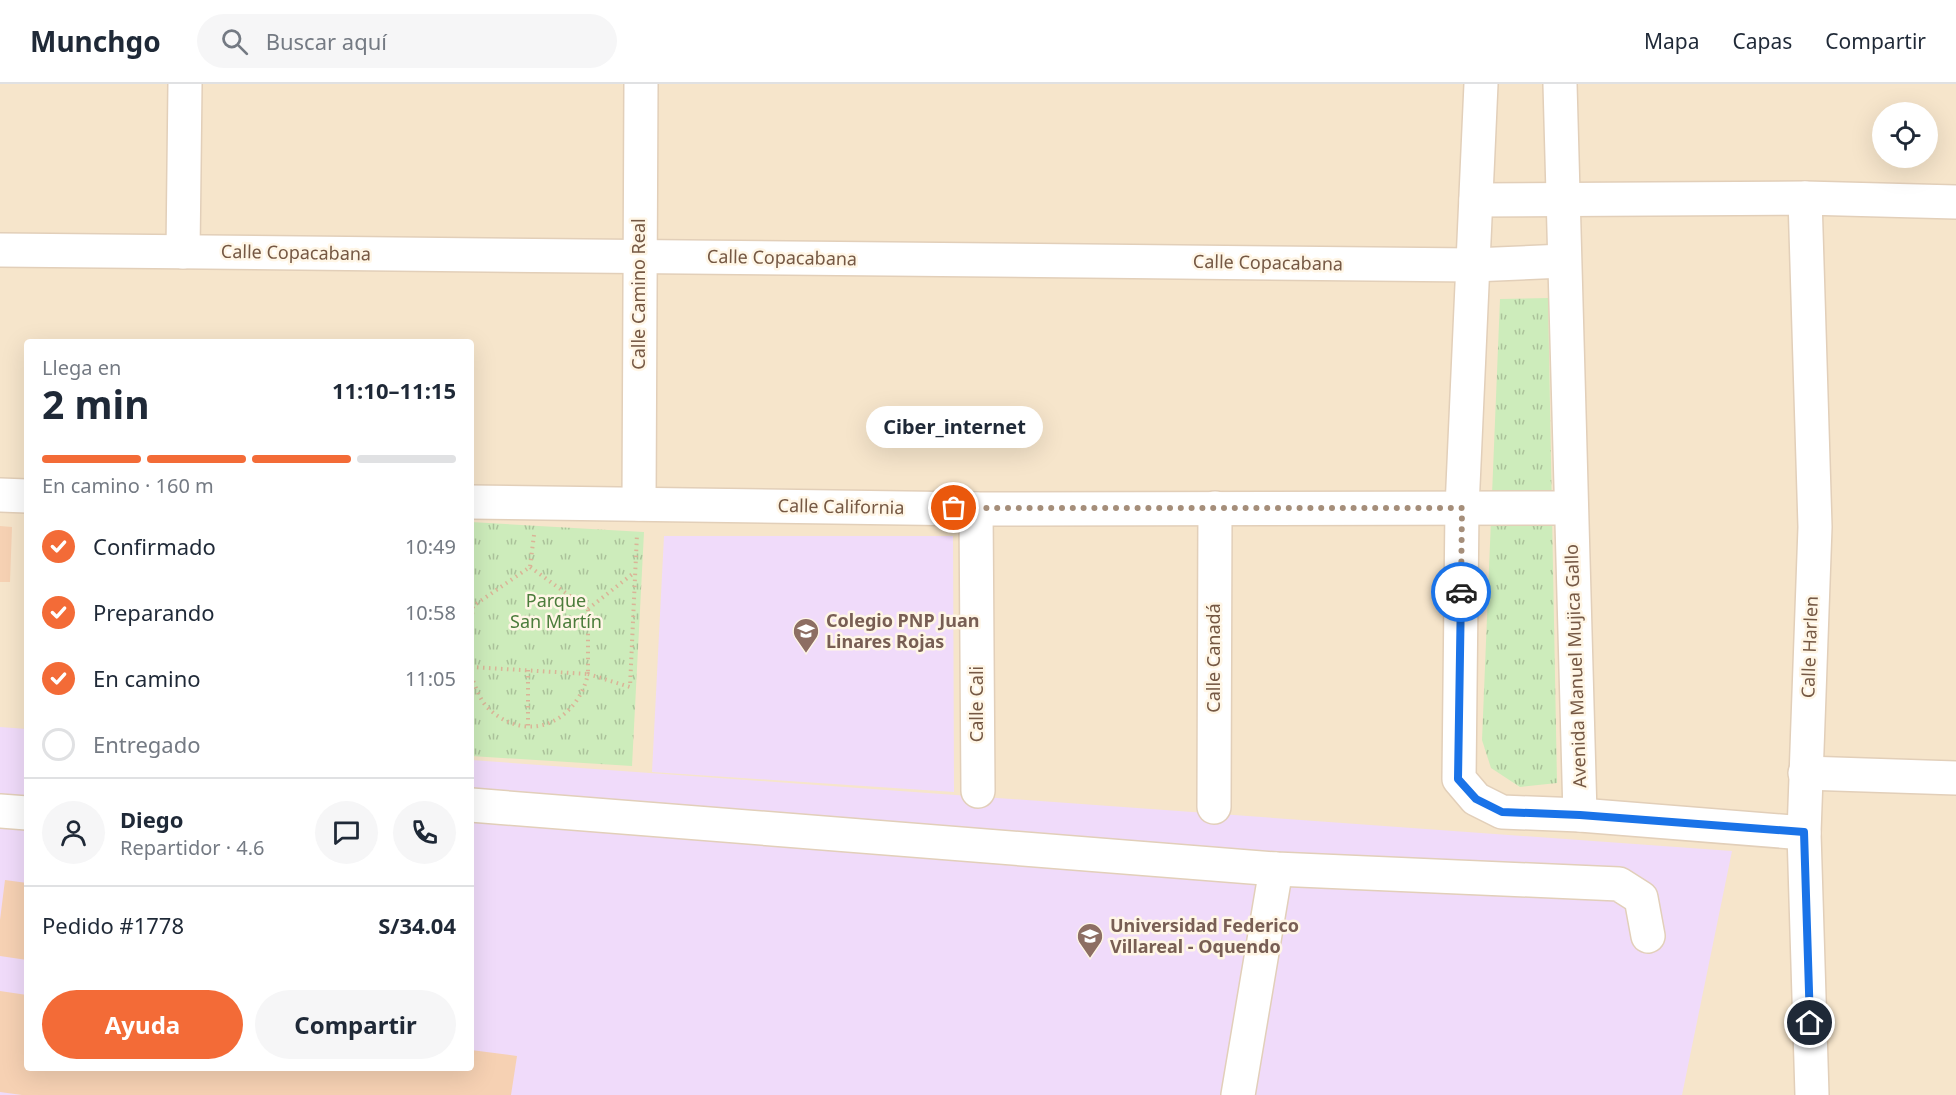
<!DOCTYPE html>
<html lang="es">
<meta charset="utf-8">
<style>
body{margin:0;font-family:"Noto Sans",sans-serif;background:#f6f6f7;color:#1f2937;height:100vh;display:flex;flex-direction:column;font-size:22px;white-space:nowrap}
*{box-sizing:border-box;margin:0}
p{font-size:20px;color:#747a83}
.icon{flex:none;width:33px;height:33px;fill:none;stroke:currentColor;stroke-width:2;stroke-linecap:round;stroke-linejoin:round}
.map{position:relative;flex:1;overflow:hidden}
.side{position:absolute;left:24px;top:255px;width:450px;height:732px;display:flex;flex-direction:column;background:#fff;border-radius:6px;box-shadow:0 6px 24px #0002}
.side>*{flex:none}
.controls{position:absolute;left:1872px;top:18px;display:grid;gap:12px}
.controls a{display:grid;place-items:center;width:66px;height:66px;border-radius:50%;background:#fff;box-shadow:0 6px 24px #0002;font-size:30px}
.pin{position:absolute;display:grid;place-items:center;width:51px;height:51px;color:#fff;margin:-26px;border:3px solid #fff;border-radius:50%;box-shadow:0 2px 6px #0007}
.courier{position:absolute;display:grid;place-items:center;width:60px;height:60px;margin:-30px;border:4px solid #1a73e8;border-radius:50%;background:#fff;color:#222;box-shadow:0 2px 8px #0007}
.bubble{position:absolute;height:42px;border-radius:21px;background:#fff;box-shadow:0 6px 24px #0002;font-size:20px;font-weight:700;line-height:42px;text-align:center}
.headline em{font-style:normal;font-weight:700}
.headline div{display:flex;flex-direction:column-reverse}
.headline{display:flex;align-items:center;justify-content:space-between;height:102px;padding:0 18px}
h1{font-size:39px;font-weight:700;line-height:45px}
.bar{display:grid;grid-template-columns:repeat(4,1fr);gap:9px 6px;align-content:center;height:72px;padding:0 18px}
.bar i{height:8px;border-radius:4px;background:#e0e1e3}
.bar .current{background:#f36b37}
.bar p{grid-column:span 4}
.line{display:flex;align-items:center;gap:15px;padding:0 18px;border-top:2px solid #e0e1e3}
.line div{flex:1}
.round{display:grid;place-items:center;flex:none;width:63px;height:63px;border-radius:32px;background:#f6f6f7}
ol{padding:0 18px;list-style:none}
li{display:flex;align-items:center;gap:18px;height:66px}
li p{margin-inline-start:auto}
li .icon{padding:6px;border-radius:50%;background:#f36b37;color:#fff;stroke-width:4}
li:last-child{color:#747a83}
li i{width:33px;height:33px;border:3px solid #e0e1e3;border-radius:50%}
.cta{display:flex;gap:12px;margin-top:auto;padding:12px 18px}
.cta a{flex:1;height:69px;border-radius:36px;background:#f36b37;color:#fff;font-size:24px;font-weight:700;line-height:69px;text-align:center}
.cta a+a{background:#f6f6f7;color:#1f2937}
header{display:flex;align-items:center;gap:36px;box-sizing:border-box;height:84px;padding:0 30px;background:#fff;border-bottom:2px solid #e0e1e3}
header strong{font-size:28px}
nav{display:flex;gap:33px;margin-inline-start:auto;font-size:21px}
.search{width:420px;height:54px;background:#f6f6f7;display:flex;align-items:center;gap:15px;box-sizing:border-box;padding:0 21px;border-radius:33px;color:#747a83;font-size:22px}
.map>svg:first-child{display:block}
.residential{fill:#f6e5cb;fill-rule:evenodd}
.education{fill:#f0dbfa}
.grass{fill:url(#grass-tufts)}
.building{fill:#f6d1b3}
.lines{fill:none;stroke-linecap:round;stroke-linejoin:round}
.minor-casing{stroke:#e2cfb9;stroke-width:36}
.path{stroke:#dab497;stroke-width:4;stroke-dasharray:1.5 4.5;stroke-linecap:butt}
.minor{stroke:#fff;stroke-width:33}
.done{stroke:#a58e7a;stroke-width:6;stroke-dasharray:0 10.8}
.route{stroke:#1a73e8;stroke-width:8}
.labels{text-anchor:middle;stroke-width:5;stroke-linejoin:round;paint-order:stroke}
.street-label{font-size:18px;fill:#755844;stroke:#fff6e6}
.park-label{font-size:18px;fill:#4b7c3b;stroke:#fff6e6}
.education-label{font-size:18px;font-weight:bold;fill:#785e54;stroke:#fff6e6;text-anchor:start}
</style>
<header>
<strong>Munchgo</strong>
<div class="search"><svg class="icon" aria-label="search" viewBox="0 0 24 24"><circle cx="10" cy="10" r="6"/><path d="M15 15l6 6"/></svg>Buscar aquí</div>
<nav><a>Mapa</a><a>Capas</a><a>Compartir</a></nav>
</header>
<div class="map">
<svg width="1956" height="1011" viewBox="0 0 1956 1011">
<defs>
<pattern id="grass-tufts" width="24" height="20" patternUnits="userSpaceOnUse" patternTransform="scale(1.5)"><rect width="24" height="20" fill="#cdecbb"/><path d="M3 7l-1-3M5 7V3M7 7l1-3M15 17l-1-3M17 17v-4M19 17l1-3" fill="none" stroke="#abc29a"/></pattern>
</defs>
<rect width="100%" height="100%" fill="#fef3dd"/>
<path class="residential" d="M 0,0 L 1956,0 L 1956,1011 L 0,1011 ZM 1882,28 L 1928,28 L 1928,74 L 1882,74 ZM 27,258 L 471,258 L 471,984 L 27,984 Z"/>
<g class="education">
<path d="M 664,452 L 953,452 L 954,708 L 652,688 Z"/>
<path d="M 0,643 L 27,645 L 27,984 L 471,984 L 471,676 L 1732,767 L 1682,1011 L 0,1011 Z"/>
</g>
<g class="grass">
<path d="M 1548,214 L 1557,699 L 1520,703 L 1491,684 L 1482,656 L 1500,215 Z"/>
<path d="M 471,438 L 644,448 L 632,682 L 471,672 Z"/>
</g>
<g class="building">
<path d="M 0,442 L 12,443 L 10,498 L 0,498 Z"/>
<path d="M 5,796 L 27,799 L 27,876 L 0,872 L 0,836 Z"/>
<path d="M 0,907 L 27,911 L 27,984 L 217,984 L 233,986 L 233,984 L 471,984 L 471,966 L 517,972 L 511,1011 L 22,1011 L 0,1008 Z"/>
</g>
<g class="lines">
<g class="minor-casing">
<g id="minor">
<path d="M 1481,0 L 1462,424 L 1459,695 L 1476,715 L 1502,728 L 1580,731 L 1804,749"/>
<path d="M 1560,0 L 1580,731"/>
<path d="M 1805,114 L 1815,443 L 1804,749 L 1812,1011"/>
<path d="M 1476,116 L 1805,114 L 1956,118"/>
<path d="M 0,166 L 1473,181 L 1564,177"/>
<path d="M 183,168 L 185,0"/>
<path d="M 0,411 L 27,412"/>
<path d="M 471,418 L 976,425 L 1571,424"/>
<path d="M 639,420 L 641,0"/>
<path d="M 976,425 L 978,707"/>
<path d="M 1805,689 L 1956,694"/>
<path d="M 471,721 L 1276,785 L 1619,800 L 1641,814 L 1648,852"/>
<path d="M 1214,723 L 1215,424"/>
<path d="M 0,727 L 27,729"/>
<path d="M 1238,1011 L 1276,785"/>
</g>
</g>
<g class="path">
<path d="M 588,525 L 635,488"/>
<path d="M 471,542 L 473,522 L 530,483 L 534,451"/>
<path d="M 471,583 L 588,590 L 588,525 L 530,483"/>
<path d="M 528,586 L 528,642"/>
<path d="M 471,592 C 476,603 480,617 489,625 C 528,661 577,638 588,590 L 630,603 L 637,450"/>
</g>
<use href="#minor" class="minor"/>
</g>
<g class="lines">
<path class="done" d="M 954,424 L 1462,424 L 1461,508"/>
<path class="route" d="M 1461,508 L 1458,695 L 1476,715 L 1502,728 L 1580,731 L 1804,748 L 1810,939"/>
</g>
<defs>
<g id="school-pin" transform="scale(1.35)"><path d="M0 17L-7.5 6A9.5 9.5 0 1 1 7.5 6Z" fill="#8d6e63" stroke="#fff6e6"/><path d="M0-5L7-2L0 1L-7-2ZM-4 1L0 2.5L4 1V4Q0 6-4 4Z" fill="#fff"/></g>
<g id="university-pin" transform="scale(1.35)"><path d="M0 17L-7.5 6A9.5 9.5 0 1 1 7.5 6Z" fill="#8d6e63" stroke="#fff6e6"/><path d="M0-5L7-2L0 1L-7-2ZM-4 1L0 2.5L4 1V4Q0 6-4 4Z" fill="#fff"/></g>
</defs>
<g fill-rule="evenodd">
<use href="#school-pin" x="806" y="547"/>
<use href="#university-pin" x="1090" y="852"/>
</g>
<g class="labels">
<g class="street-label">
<text transform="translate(296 169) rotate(1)" y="6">Calle Copacabana</text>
<text transform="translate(782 174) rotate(1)" y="6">Calle Copacabana</text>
<text transform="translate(1268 179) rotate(1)" y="6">Calle Copacabana</text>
<text transform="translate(639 210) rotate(-90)" y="6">Calle Camino Real</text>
<text transform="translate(841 423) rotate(1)" y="6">Calle California</text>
<text transform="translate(1810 563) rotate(-88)" y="6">Calle Harlen</text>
<text transform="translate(1214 574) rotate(-90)" y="6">Calle Canadá</text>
<text transform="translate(1576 582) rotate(-92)" y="6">Avenida Manuel Mujica Gallo</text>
<text transform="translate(977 620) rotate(-90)" y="6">Calle Cali</text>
</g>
<g class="park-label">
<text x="556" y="523">Parque<tspan x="556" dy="21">San Martín</tspan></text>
</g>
<g class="education-label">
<text x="826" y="543">Colegio PNP Juan<tspan x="826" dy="21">Linares Rojas</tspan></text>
<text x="1110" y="848">Universidad Federico<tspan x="1110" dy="21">Villareal - Oquendo</tspan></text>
</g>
</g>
</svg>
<div class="controls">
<a><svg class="icon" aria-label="locate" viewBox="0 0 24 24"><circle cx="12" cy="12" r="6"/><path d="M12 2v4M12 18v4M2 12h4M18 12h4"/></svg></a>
</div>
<div class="pin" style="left:954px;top:424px;background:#ea580c"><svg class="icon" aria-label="bag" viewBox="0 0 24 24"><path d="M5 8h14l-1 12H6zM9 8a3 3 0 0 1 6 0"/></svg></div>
<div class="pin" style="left:1810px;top:939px;background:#1f2937"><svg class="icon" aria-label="home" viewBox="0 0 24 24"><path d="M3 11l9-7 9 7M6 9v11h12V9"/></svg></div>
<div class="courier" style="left:1461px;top:508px"><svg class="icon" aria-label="car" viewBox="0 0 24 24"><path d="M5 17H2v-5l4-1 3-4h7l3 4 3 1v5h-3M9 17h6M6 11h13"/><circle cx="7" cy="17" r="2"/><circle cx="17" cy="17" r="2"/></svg></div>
<div class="bubble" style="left:866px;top:322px;width:177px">Ciber_internet</div>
<section class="side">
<div class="headline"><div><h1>2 min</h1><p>Llega en</p></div><em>11:10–11:15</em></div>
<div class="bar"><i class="current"></i><i class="current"></i><i class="current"></i><i></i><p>En camino · 160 m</p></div>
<ol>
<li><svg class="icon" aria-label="check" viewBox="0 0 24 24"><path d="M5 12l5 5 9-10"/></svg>Confirmado<p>10:49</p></li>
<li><svg class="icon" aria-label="check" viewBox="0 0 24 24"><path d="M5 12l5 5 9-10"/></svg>Preparando<p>10:58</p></li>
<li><svg class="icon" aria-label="check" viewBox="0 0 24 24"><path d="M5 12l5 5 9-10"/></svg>En camino<p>11:05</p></li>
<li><i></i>Entregado</li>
</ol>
<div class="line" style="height:108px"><a class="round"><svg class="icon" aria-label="person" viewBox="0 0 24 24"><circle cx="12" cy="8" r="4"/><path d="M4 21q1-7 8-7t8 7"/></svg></a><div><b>Diego</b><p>Repartidor · 4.6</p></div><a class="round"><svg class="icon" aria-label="chat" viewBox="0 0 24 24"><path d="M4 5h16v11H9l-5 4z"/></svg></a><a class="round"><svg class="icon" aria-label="phone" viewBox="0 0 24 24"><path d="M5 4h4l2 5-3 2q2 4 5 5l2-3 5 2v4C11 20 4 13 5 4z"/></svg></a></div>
<div class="line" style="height:78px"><div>Pedido #1778</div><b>S/34.04</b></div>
<div class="cta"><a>Ayuda</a><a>Compartir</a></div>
</section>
</div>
